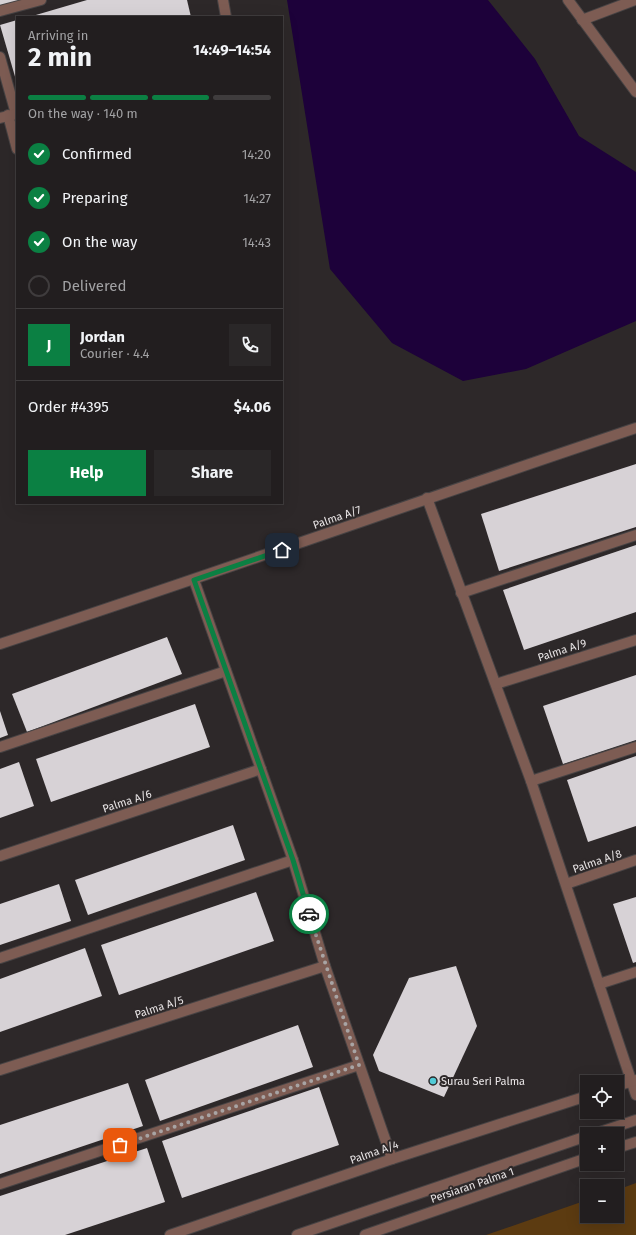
<!DOCTYPE html>
<meta charset="utf-8">
<style>
body{margin:0;font-family:"Fira Sans",sans-serif;background:#2a2728;color:#f1f3f6;height:100vh;display:flex;flex-direction:column;font-size:15px;white-space:nowrap}
*{box-sizing:border-box;margin:0}
p{font-size:13px;color:#a2a2a4}
.icon{flex:none;width:22px;height:22px;fill:none;stroke:currentColor;stroke-width:2;stroke-linecap:round;stroke-linejoin:round}
.map{position:relative;flex:1;overflow:hidden}
.side{position:absolute;left:16px;top:16px;width:267px;height:488px;display:flex;flex-direction:column;background:#221e1f;border-radius:0px;box-shadow:0 4px 16px #0002,0 0 0 1px #3f3c3d}
.side>*{flex:none}
.tools{position:absolute;left:580px;top:1075px;display:grid;gap:8px}
.tools a{display:grid;place-items:center;width:44px;height:44px;border-radius:0px;background:#221e1f;box-shadow:0 4px 16px #0002,0 0 0 1px #3f3c3d;font-size:20px}
.pin{position:absolute;display:grid;place-items:center;width:34px;height:34px;color:#fff;margin:-17px;border-radius:8px;box-shadow:0 2px 6px #0006}
.courier{position:absolute;display:grid;place-items:center;width:40px;height:40px;margin:-20px;border:3px solid #0b8043;border-radius:50%;background:#fff;color:#222;box-shadow:0 1px 5px #0007}
.overview em{font-style:normal;font-weight:700}
.overview div{display:flex;flex-direction:column-reverse}
.overview{display:flex;align-items:center;justify-content:space-between;height:68px;padding:0 12px}
h1{font-size:26px;font-weight:700;line-height:30px}
.bar{display:grid;grid-template-columns:repeat(4,1fr);gap:6px 4px;align-content:center;height:48px;padding:0 12px}
.bar i{height:5px;border-radius:3px;background:#3f3c3d}
.bar .selected{background:#0b8043}
.bar p{grid-column:span 4}
.line{display:flex;align-items:center;gap:10px;padding:0 12px;border-top:1px solid #3f3c3d}
.line div{flex:1}
.round{display:grid;place-items:center;flex:none;width:42px;height:42px;border-radius:0px;background:#2a2728}
ol{padding:0 12px;list-style:none}
li{display:flex;align-items:center;gap:12px;height:44px}
li p{margin-inline-start:auto}
li .icon{padding:4px;border-radius:50%;background:#0b8043;color:#fff;stroke-width:4}
li:last-child{color:#a2a2a4}
li i{width:22px;height:22px;border:2px solid #3f3c3d;border-radius:50%}
.cta{display:flex;gap:8px;margin-top:auto;padding:8px 12px}
.cta a{flex:1;height:46px;border-radius:0px;background:#0b8043;color:#fff;font-size:16px;font-weight:700;line-height:46px;text-align:center}
.cta a+a{background:#2a2728;color:#f1f3f6}
.map>svg:first-child{display:block}
.green{fill:#5c3b11}
.water{fill:#1d013a}
.building{fill:#d7d2d6}
.lines{fill:none;stroke-linecap:round;stroke-linejoin:round}
.service-casing{stroke:#474344;stroke-width:12}
.minor-casing{stroke:#474344;stroke-width:12}
.tertiary-casing{stroke:#474344;stroke-width:12}
.service{stroke:#7d5c53;stroke-width:10}
.minor{stroke:#7d5c53;stroke-width:10}
.tertiary{stroke:#7d5c53;stroke-width:10}
.done{stroke:#a8a4a4;stroke-width:4;stroke-dasharray:0 7.2}
.route{stroke:#0b8043;stroke-width:5}
.poi-dot{fill:#52cbd7;stroke:#2d2829;stroke-width:1.5}
.labels{text-anchor:middle;stroke-width:4;stroke-linejoin:round;paint-order:stroke}
.street-label{font-size:11px;fill:#eae6e7;stroke:#2d2829}
.poi-label{font-size:11px;fill:#eae6e7;stroke:#2d2829;text-anchor:start}
</style>
<div class="map">
<svg width="636" height="1235" viewBox="0 0 636 1235">
<rect width="100%" height="100%" fill="#2d2829"/>
<path class="green" d="M 636,1183 L 636,1235 L 486,1235 L 587,1200 L 587,1216 L 617,1216 L 617,1190 Z"/>
<path class="water" d="M 287,0 L 488,0 L 535,59 L 579,136 L 636,172 L 636,321 L 526,369 L 463,381 L 392,343 L 330,269 Z"/>
<g class="building">
<path d="M 0,0 L 33,0 L 0,10 Z"/>
<path d="M 87,0 L 187,0 L 191,17 L 29,17 Z"/>
<path d="M 17,20 L 17,79 L 16,80 L 0,25 Z"/>
<path d="M 636,464 L 636,527 L 499,571 L 481,514 Z"/>
<path d="M 636,545 L 636,612 L 524,650 L 503,590 Z"/>
<path d="M 167,637 L 182,674 L 27,732 L 12,694 Z"/>
<path d="M 636,675 L 636,740 L 563,764 L 543,706 Z"/>
<path d="M 195,704 L 210,747 L 51,802 L 36,759 Z"/>
<path d="M 0,711 L 8,735 L 0,738 Z"/>
<path d="M 636,756 L 636,826 L 588,842 L 567,780 Z"/>
<path d="M 19,762 L 34,806 L 0,818 L 0,769 Z"/>
<path d="M 233,825 L 245,860 L 88,915 L 75,880 Z"/>
<path d="M 59,884 L 71,921 L 0,945 L 0,904 Z"/>
<path d="M 256,892 L 274,941 L 119,995 L 101,945 Z"/>
<path d="M 636,897 L 636,962 L 633,963 L 613,904 Z"/>
<path d="M 85,948 L 102,996 L 0,1032 L 0,979 Z"/>
<path d="M 456,966 L 477,1026 L 444,1097 L 379,1071 L 373,1055 L 409,978 Z"/>
<path d="M 298,1025 L 313,1067 L 160,1121 L 145,1080 Z"/>
<path d="M 128,1083 L 143,1126 L 0,1174 L 0,1125 Z"/>
<path d="M 319,1087 L 339,1145 L 182,1198 L 162,1141 Z"/>
<path d="M 147,1148 L 165,1202 L 65,1235 L 0,1235 L 0,1196 Z"/>
</g>
<g class="lines">
<g class="service-casing">
<g id="service">
<path d="M 0,11 L 41,0"/>
<path d="M 0,57 L 16,114"/>
<path d="M 8,115 L 17,149"/>
<path d="M 461,593 L 636,535"/>
<path d="M 0,747 L 226,671"/>
<path d="M 531,781 L 636,747"/>
<path d="M 0,958 L 293,860"/>
<path d="M 599,984 L 636,972"/>
<path d="M 0,1184 L 359,1065"/>
</g>
</g>
<g class="minor-casing">
<g id="minor">
<path d="M 223,0 L 226,17"/>
<path d="M 568,0 L 636,92"/>
<path d="M 582,20 L 635,0"/>
<path d="M 0,118 L 17,114"/>
<path d="M 427,498 L 531,781 L 636,1095"/>
<path d="M 194,580 L 293,860 L 325,966 L 392,1159"/>
<path d="M 0,644 C 213,574 424,499 636,428"/>
<path d="M 496,684 L 636,640"/>
<path d="M 0,856 L 261,769"/>
<path d="M 566,884 L 636,860"/>
<path d="M 0,1070 L 325,966"/>
<path d="M 617,1086 L 636,1080"/>
<path d="M 170,1235 L 392,1159 L 587,1096"/>
</g>
</g>
<g class="tertiary-casing">
<g id="tertiary">
<path d="M 594,1134 L 636,1120"/>
<path d="M 617,1148 L 636,1142"/>
<path d="M 297,1235 L 587,1136"/>
<path d="M 365,1235 L 587,1158"/>
</g>
</g>
<use href="#service" class="service"/>
<use href="#minor" class="minor"/>
<use href="#tertiary" class="tertiary"/>
</g>
<g class="lines">
<path class="done" d="M 120,1145 L 359,1065 L 309,914"/>
<path class="route" d="M 282,550 L 194,580 L 293,860 L 309,914"/>
</g>
<circle class="poi-dot" cx="433" cy="1081" r="4"/>
<g class="labels">
<g class="street-label">
<text transform="translate(337 517) rotate(-19)" y="4">Palma A/7</text>
<text transform="translate(562 650) rotate(-18)" y="4">Palma A/9</text>
<text transform="translate(127 801) rotate(-18)" y="4">Palma A/6</text>
<text transform="translate(597 861) rotate(-19)" y="4">Palma A/8</text>
<text transform="translate(159 1007) rotate(-18)" y="4">Palma A/5</text>
<text transform="translate(374 1152) rotate(-19)" y="4">Palma A/4</text>
<text transform="translate(472 1185) rotate(-19)" y="4">Persiaran Palma 1</text>
</g>
<g class="poi-label">
<text x="441" y="1085">Surau Seri Palma</text>
</g>
</g>
</svg>
<div class="tools">
<a><svg class="icon" aria-label="locate" viewBox="0 0 24 24"><circle cx="12" cy="12" r="6"/><path d="M12 2v4M12 18v4M2 12h4M18 12h4"/></svg></a>
<a>+</a>
<a>−</a>
</div>
<div class="pin" style="left:120px;top:1145px;background:#ea580c"><svg class="icon" aria-label="bag" viewBox="0 0 24 24"><path d="M5 8h14l-1 12H6zM9 8a3 3 0 0 1 6 0"/></svg></div>
<div class="pin" style="left:282px;top:550px;background:#1f2937"><svg class="icon" aria-label="home" viewBox="0 0 24 24"><path d="M3 11l9-7 9 7M6 9v11h12V9"/></svg></div>
<div class="courier" style="left:309px;top:914px"><svg class="icon" aria-label="car" viewBox="0 0 24 24"><path d="M5 17H2v-5l4-1 3-4h7l3 4 3 1v5h-3M9 17h6M6 11h13"/><circle cx="7" cy="17" r="2"/><circle cx="17" cy="17" r="2"/></svg></div>
<section class="side">
<div class="overview"><div><h1>2 min</h1><p>Arriving in</p></div><em>14:49–14:54</em></div>
<div class="bar"><i class="selected"></i><i class="selected"></i><i class="selected"></i><i></i><p>On the way · 140 m</p></div>
<ol>
<li><svg class="icon" aria-label="check" viewBox="0 0 24 24"><path d="M5 12l5 5 9-10"/></svg>Confirmed<p>14:20</p></li>
<li><svg class="icon" aria-label="check" viewBox="0 0 24 24"><path d="M5 12l5 5 9-10"/></svg>Preparing<p>14:27</p></li>
<li><svg class="icon" aria-label="check" viewBox="0 0 24 24"><path d="M5 12l5 5 9-10"/></svg>On the way<p>14:43</p></li>
<li><i></i>Delivered</li>
</ol>
<div class="line" style="height:72px"><b class="round" style="background:#0b8043;color:#fff">J</b><div><b>Jordan</b><p>Courier · 4.4</p></div><a class="round"><svg class="icon" aria-label="phone" viewBox="0 0 24 24"><path d="M5 4h4l2 5-3 2q2 4 5 5l2-3 5 2v4C11 20 4 13 5 4z"/></svg></a></div>
<div class="line" style="height:52px"><div>Order #4395</div><b>$4.06</b></div>
<div class="cta"><a>Help</a><a>Share</a></div>
</section>
</div>
